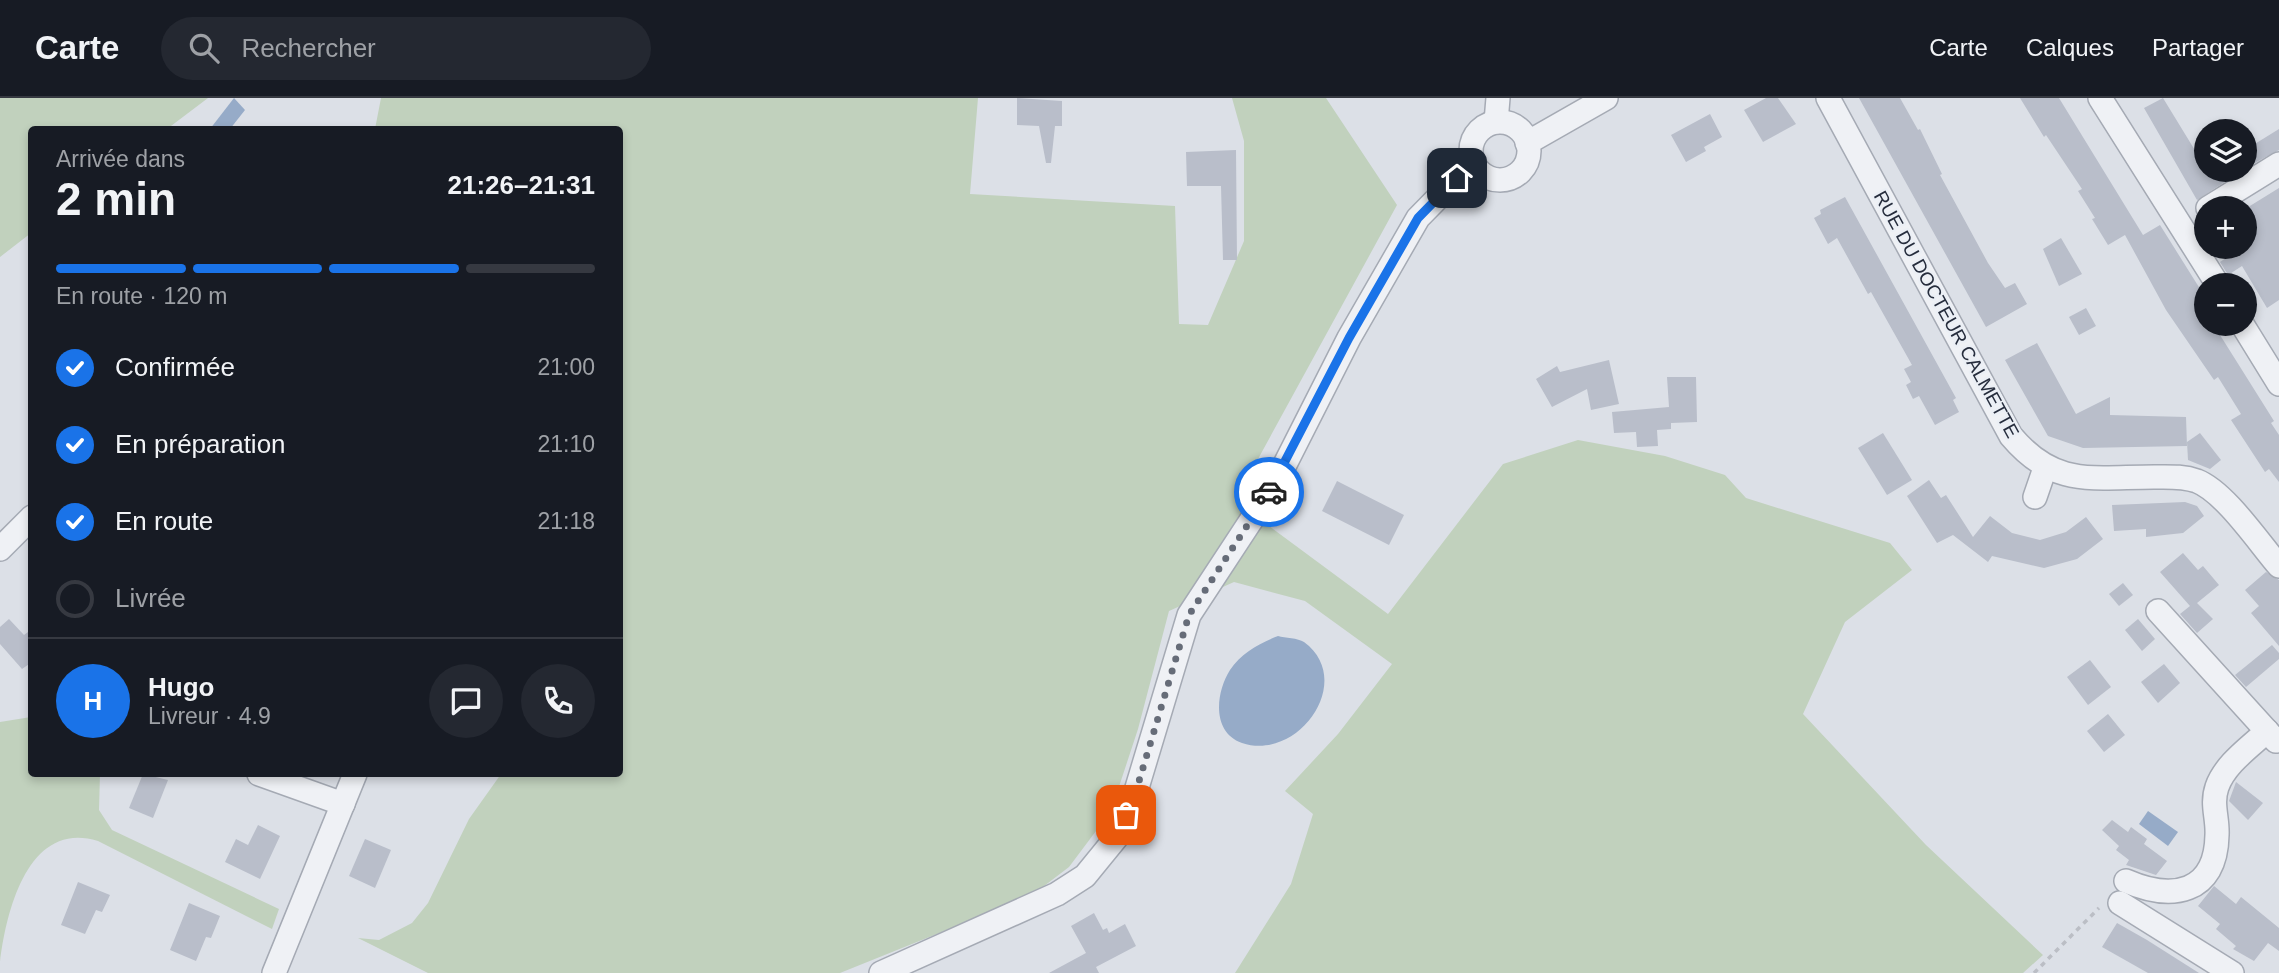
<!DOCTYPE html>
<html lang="fr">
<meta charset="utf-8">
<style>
body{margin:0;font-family:Helvetica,sans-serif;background:#242831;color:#f1f3f6;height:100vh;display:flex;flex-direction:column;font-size:26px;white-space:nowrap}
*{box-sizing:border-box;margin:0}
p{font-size:23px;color:#9ea1a6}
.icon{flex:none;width:38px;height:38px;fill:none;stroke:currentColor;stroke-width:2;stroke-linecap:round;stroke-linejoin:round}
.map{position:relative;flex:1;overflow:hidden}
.panel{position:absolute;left:28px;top:28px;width:595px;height:651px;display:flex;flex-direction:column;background:#171b24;border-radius:7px;box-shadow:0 4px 10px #0003}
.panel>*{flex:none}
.fabs{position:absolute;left:2194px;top:21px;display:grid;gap:14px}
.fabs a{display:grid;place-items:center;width:63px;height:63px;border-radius:50%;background:#171b24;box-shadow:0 4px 10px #0003;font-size:35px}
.pin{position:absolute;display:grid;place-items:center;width:60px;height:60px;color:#fff;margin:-30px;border-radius:14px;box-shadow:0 4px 10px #0006}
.courier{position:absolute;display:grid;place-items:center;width:70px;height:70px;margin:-35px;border:5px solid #1a73e8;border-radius:50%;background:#fff;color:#222;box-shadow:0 2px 9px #0007}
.summary em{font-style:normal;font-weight:600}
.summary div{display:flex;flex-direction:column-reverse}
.summary{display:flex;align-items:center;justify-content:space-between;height:119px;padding:0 28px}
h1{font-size:46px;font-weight:600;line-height:52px}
.bar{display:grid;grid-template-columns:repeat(4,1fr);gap:10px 7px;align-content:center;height:84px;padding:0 28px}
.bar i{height:9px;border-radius:5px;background:#363941}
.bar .current{background:#1a73e8}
.bar p{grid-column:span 4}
.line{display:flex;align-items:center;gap:18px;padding:0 28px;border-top:2px solid #363941}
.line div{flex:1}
.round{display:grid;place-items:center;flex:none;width:74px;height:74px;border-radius:37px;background:#242831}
ol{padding:0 28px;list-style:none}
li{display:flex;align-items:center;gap:21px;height:77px}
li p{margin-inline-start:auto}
li .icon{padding:7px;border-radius:50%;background:#1a73e8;color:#fff;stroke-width:4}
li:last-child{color:#9ea1a6}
li i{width:38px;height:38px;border:4px solid #363941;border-radius:50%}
header{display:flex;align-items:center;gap:42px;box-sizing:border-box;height:98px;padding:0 35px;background:#171b24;border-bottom:2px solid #363941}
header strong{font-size:33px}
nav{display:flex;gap:38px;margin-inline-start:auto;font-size:24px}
.search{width:490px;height:63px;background:#242831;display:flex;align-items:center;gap:18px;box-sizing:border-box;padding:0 24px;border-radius:38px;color:#9ea1a6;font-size:26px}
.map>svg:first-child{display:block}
.green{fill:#c1d1bd}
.water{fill:#96abc8}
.building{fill:#b9beca}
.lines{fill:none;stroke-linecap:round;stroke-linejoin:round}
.street-casing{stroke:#a5aab4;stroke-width:26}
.path{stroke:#bbbec5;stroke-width:3.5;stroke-dasharray:5 5;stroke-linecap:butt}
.street{stroke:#eff1f5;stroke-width:23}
.done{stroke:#666c78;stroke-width:7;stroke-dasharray:0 12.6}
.route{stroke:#1a73e8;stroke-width:9}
.labels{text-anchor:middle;stroke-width:5;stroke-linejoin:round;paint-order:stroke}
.street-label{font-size:19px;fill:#262d3d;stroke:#ebeff5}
</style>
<header>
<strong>Carte</strong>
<div class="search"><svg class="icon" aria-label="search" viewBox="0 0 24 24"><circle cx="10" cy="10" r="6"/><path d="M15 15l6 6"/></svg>Rechercher</div>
<nav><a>Carte</a><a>Calques</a><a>Partager</a></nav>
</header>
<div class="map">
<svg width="2279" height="875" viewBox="0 0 2279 875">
<rect width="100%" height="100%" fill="#dce0e7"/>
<g class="green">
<path d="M 0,0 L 208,0 L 167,31 L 32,32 L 31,135 L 0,159 Z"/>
<path d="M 381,0 L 978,0 L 970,96 L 1175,108 L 1179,226 L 1208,227 L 1244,143 L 1244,43 L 1232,0 L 1326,0 L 1397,107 L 1235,403 L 1388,516 L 1503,366 L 1578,342 L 1665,358 L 1725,377 L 1746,400 L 1890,445 L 1912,472 L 1845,524 L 1803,616 L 1926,747 L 2043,857 L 2023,875 L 1235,875 L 1291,786 L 1313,716 L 1285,693 L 1338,636 L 1392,566 L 1305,503 L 1234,484 L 1169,513 L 1138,631 L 1111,713 L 1069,769 L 1031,798 L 840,875 L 428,875 L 358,840 L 379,842 L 412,825 L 428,805 L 469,721 L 501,676 L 620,676 L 620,32 L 375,31 Z"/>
<path d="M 31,619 L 32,676 L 100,676 L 99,712 L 112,732 L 279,811 L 272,831 L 98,743 C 28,721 6,814 0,864 L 0,624 Z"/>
</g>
<g class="water">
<path d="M 234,0 L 245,12 L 230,31 L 210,31 Z"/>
<path d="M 1278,538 C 1285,540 1298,540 1304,544 C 1356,582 1299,664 1242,645 C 1211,634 1216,594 1230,572 C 1241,555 1260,545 1278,538 Z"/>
<path d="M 2148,713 L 2178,734 L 2168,748 L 2139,726 Z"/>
</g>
<g class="building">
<path d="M 1017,0 L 1062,3 L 1062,28 L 1055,28 L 1051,65 L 1046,65 L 1039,28 L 1017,27 Z"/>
<path d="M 1766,0 L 1778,0 L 1796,26 L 1763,44 L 1744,12 Z"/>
<path d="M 1859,0 L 1900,0 L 1918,32 L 1920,31 L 1942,76 L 1940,77 L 1988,165 L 2005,190 L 2015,185 L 2027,206 L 1986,229 Z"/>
<path d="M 2020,0 L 2059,0 L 2143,137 L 2160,127 L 2207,202 L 2207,226 L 2228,226 L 2229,231 L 2220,237 L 2274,323 L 2271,325 L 2279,337 L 2279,384 L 2269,371 L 2265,374 L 2231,322 L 2241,316 L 2218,279 L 2214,282 L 2166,212 L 2125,137 L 2108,147 L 2092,121 L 2095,120 L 2078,93 L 2082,91 L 2046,37 L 2044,39 Z"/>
<path d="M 2163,0 L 2207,72 L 2243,72 L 2197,102 L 2144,10 Z"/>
<path d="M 1710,16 L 1722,39 L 1704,49 L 1706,53 L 1686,64 L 1671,37 Z"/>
<path d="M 2279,31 L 2279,52 L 2245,70 L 2245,52 Z"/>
<path d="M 1236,52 L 1237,162 L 1223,162 L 1221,88 L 1187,88 L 1186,54 Z"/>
<path d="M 2279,90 L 2279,202 L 2267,210 L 2242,168 L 2228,177 L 2220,164 L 2232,156 L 2227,149 L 2245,149 L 2245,111 Z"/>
<path d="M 1845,99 L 1956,300 L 1953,302 L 1959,314 L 1935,327 L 1919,298 L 1913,301 L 1906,287 L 1911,284 L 1904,271 L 1912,267 L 1871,194 L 1868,196 L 1837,140 L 1828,146 L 1814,120 L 1821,116 L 1820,112 Z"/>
<path d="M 2061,140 L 2082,176 L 2059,188 L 2043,151 Z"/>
<path d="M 2086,210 L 2096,228 L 2079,237 L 2069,219 Z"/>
<path d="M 2037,245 L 2076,316 L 2110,299 L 2110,317 L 2186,319 L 2187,348 L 2083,350 L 2048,338 L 2005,262 Z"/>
<path d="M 1609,262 L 1619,306 L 1591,312 L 1587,291 L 1552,309 L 1536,281 L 1557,268 L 1560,274 Z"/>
<path d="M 1667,279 L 1696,279 L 1697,324 L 1671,325 L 1671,331 L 1657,332 L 1658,348 L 1637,349 L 1636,334 L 1614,335 L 1612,314 L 1669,309 Z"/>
<path d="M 1883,335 L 1912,382 L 1887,397 L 1858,350 Z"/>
<path d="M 2200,335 L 2221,362 L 2210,371 L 2188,362 L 2187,344 Z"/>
<path d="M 1929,382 L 1941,400 L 1946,397 L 1973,439 L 1990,418 L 2012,435 L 2040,442 L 2066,434 L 2086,419 L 2103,441 L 2077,461 L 2044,470 L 1992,458 L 1988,464 L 1953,437 L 1937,445 L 1907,398 Z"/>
<path d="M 1337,383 L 1404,417 L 1389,447 L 1322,413 Z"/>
<path d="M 2185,404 L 2197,408 L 2204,418 L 2183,435 L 2146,439 L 2146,431 L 2114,433 L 2112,407 Z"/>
<path d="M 2183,455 L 2198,472 L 2203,468 L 2219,487 L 2197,505 L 2213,521 L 2197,535 L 2180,516 L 2190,508 L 2160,474 Z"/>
<path d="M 2266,474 L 2279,482 L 2279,548 L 2251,515 L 2259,508 L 2245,492 Z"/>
<path d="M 2123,485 L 2133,497 L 2119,508 L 2109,496 Z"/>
<path d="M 9,521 L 24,537 L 32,531 L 32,564 L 22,571 L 0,546 L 0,529 Z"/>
<path d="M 2138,521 L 2155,541 L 2142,553 L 2125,532 Z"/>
<path d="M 2272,547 L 2279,555 L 2279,561 L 2246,589 L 2235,577 Z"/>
<path d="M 2090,562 L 2111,589 L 2088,607 L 2067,579 Z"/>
<path d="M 2164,566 L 2180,585 L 2158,605 L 2141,584 Z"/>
<path d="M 2108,616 L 2125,637 L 2104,654 L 2087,633 Z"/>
<path d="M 143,676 L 168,682 L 153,720 L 129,710 Z"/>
<path d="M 2236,684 L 2263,705 L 2248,722 L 2229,703 Z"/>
<path d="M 2112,722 L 2128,734 L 2131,729 L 2147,741 L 2144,746 L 2167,763 L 2156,777 L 2126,767 L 2129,762 L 2116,752 L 2119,748 L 2102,732 Z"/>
<path d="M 258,727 L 280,738 L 260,781 L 225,764 L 236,741 L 248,747 Z"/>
<path d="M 365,741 L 391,752 L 375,790 L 349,778 Z"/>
<path d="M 78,784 L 110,797 L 102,814 L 96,812 L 85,836 L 61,827 Z"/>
<path d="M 2214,788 L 2236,806 L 2241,799 L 2279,830 L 2279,853 L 2268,845 L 2254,863 L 2233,851 L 2236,848 L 2216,831 L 2220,826 L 2198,808 Z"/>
<path d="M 189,805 L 220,818 L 211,840 L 206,839 L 196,863 L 170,852 Z"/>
<path d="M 1094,815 L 1103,832 L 1107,830 L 1109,835 L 1125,826 L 1136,848 L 1096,869 L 1099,875 L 1049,875 L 1086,855 L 1071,828 Z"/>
<path d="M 2117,825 L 2147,842 L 2199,875 L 2148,875 L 2102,849 Z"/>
</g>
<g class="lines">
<g class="street-casing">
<g id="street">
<path d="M 1828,0 L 2011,338 C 2055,390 2092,379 2154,379 C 2169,379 2183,378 2197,383 C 2225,394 2259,445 2279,468"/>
<path d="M 2100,0 L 2218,187"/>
<path d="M 1496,24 L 1498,0"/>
<circle cx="1500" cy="53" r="29"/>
<path d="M 1527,45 L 1606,0"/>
<path d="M 2208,110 L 2279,66"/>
<path d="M 2242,226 L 2279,286"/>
<path d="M 2035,399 L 2045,370"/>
<path d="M 0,451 L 32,419"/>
<path d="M 2158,513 L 2276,643"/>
<path d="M 259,676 L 343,706"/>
<path d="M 2126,783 C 2172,803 2216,796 2217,737 C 2218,720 2211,706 2217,689 C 2225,666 2250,649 2267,633"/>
<path d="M 2120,805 L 2232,875"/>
<path d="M 274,875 L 355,676"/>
<path d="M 881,875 L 1057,796 L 1085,778 L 1116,740 L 1136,693 L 1189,517 L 1275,386 L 1349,240 L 1418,120 L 1473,64"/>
</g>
</g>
<path class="path" d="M 2034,875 L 2099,810"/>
<use href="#street" class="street"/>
</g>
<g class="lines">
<path class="done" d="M 1126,717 L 1136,693 L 1189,517 L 1269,394"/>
<path class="route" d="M 1269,394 L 1349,240 L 1418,120 L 1457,80"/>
</g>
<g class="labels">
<g class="street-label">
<text transform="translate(1947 216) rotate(61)" y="7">RUE DU DOCTEUR CALMETTE</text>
</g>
</g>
</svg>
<div class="fabs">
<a><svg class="icon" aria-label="layers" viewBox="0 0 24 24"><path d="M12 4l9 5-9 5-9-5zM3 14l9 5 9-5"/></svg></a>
<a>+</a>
<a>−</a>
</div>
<div class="pin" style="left:1126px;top:717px;background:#ea580c"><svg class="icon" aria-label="bag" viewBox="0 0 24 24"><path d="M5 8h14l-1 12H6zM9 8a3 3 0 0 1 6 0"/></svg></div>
<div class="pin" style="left:1457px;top:80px;background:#1f2937"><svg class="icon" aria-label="home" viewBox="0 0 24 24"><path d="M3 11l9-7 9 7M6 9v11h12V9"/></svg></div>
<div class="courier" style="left:1269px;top:394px"><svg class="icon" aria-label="car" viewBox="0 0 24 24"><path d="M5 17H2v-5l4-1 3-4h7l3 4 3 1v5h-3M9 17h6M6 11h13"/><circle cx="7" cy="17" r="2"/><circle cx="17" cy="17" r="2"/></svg></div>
<section class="panel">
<div class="summary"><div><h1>2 min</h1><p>Arrivée dans</p></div><em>21:26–21:31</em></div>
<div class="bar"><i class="current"></i><i class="current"></i><i class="current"></i><i></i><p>En route · 120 m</p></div>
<ol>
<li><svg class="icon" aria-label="check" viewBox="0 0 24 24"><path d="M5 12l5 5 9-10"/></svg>Confirmée<p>21:00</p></li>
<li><svg class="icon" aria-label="check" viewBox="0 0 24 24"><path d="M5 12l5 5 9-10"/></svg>En préparation<p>21:10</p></li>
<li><svg class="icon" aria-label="check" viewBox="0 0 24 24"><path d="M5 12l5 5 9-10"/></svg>En route<p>21:18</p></li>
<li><i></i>Livrée</li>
</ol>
<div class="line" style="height:126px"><b class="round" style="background:#1a73e8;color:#fff">H</b><div><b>Hugo</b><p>Livreur · 4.9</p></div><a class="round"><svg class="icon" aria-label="chat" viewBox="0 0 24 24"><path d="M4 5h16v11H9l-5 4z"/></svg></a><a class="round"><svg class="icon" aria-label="phone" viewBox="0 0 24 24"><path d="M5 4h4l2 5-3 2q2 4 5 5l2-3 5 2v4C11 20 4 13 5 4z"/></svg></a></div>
</section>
</div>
